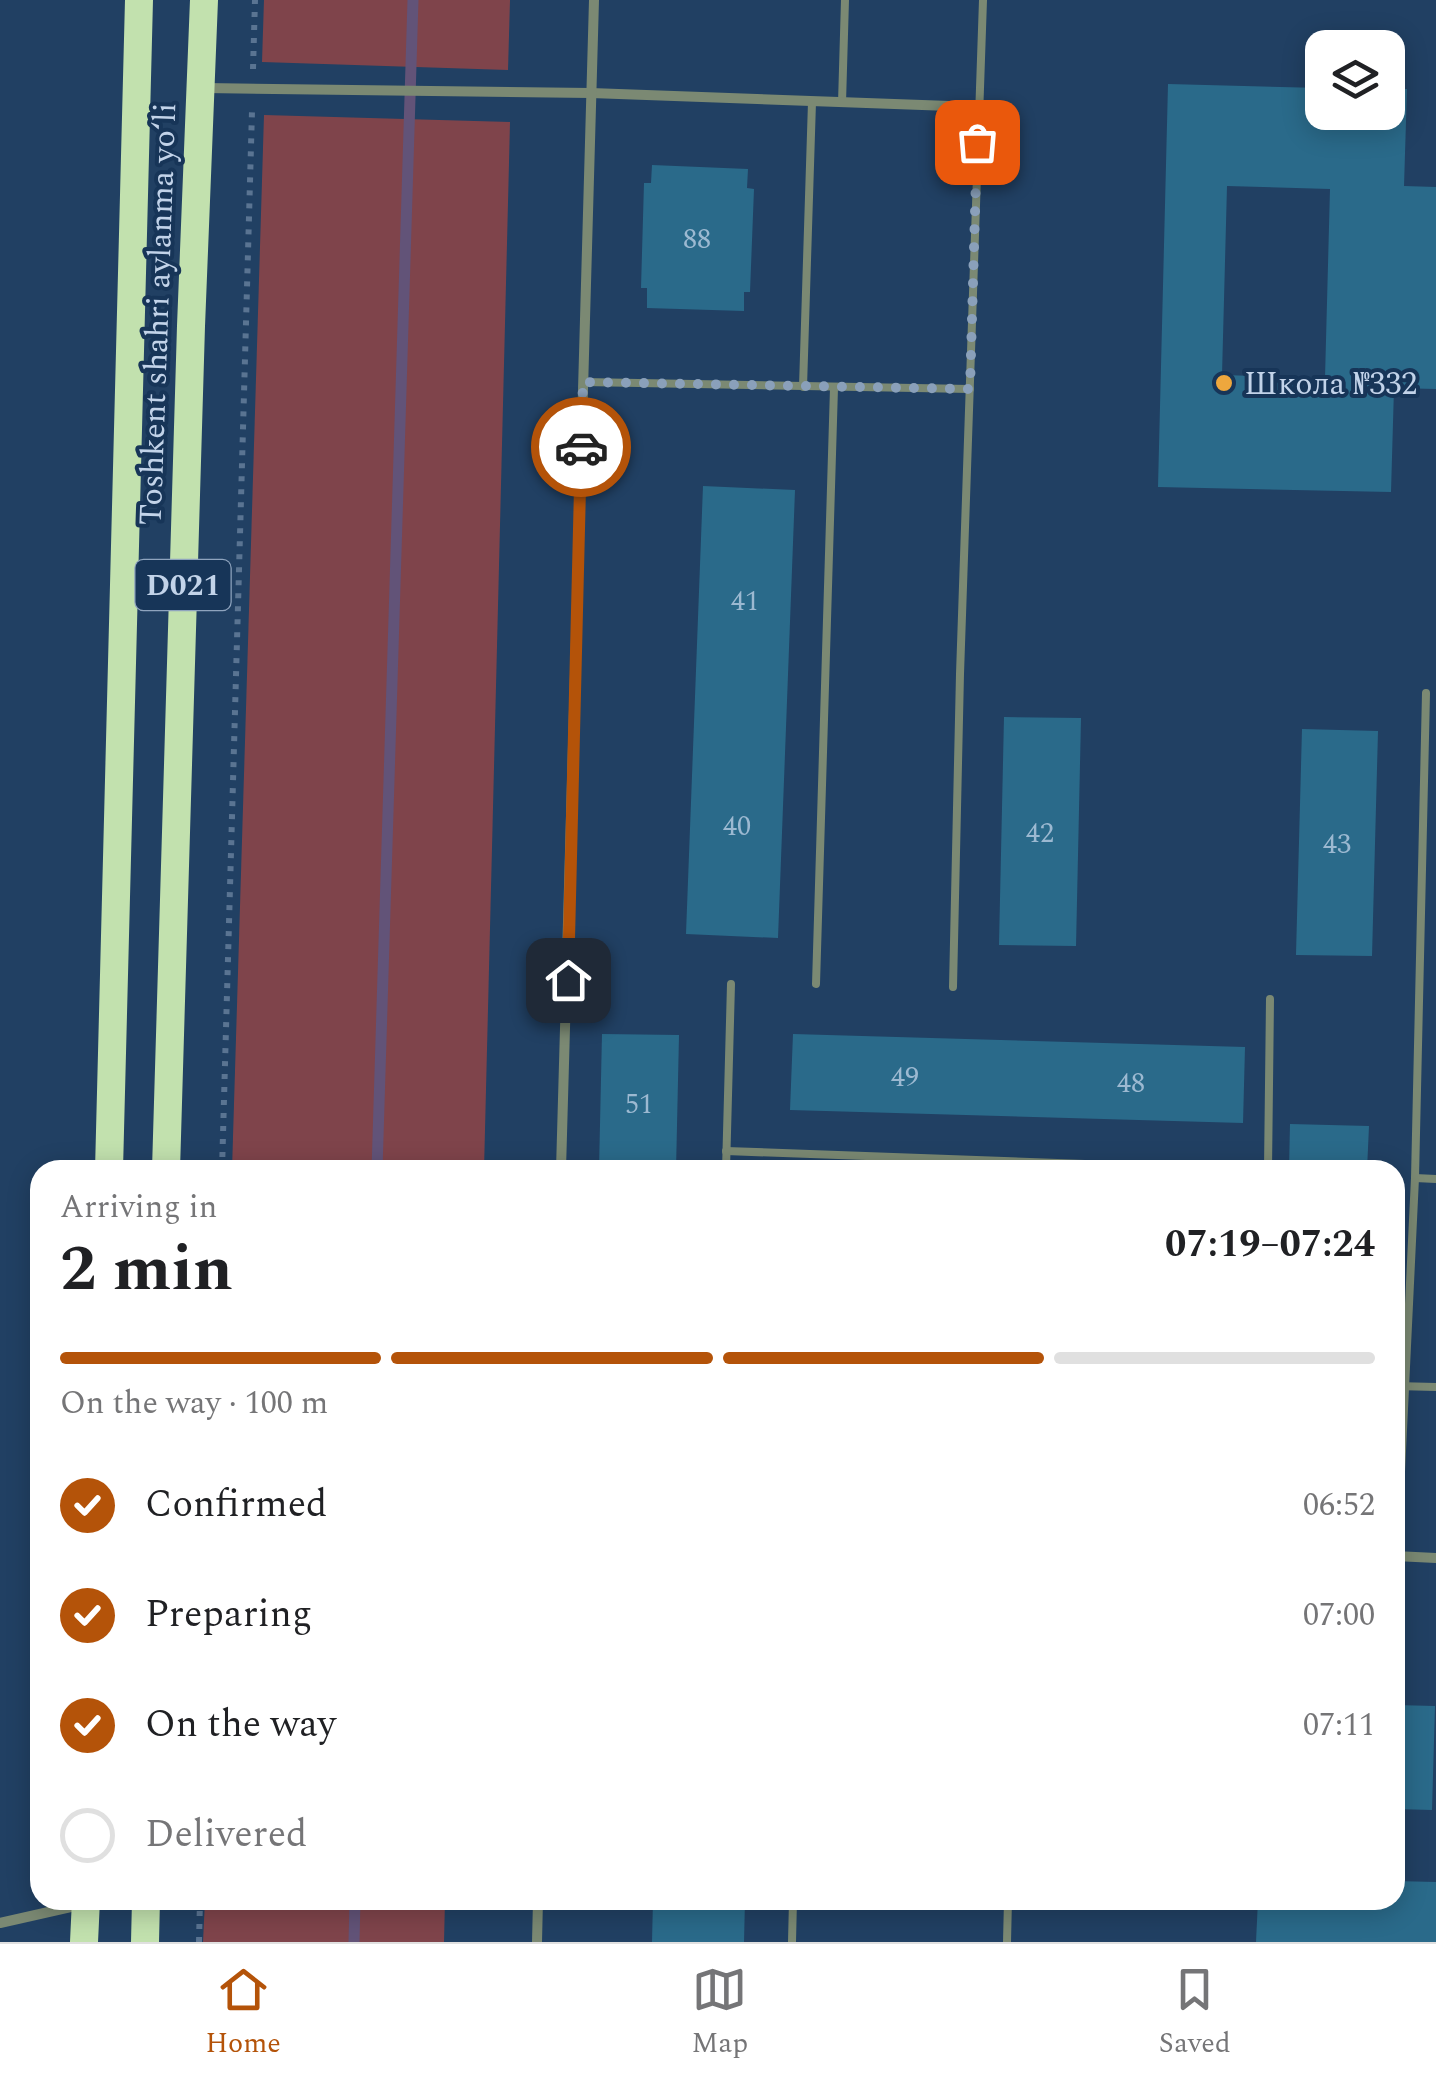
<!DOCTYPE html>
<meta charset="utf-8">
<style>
body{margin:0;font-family:Spectral,serif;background:#f6f6f6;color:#202124;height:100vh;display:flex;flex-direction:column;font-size:38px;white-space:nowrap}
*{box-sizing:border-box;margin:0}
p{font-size:32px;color:#757577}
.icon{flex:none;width:55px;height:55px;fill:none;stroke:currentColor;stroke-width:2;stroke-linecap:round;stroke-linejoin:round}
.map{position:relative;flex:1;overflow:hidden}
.drawer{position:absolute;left:30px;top:1160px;width:1375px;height:750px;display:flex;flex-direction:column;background:#fff;border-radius:30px;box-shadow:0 5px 25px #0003}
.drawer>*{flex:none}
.controls{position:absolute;left:1305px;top:30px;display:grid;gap:20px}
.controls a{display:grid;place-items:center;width:100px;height:100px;border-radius:20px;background:#fff;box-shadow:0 5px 25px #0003;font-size:50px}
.pin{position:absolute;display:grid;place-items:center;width:85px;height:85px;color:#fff;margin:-42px;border-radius:20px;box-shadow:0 5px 15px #0006}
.courier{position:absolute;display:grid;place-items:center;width:100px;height:100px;margin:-50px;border:8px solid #b45309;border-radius:50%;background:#fff;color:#222;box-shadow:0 2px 12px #0007}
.headline em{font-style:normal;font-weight:700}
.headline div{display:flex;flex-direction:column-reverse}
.headline{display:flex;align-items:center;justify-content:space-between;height:170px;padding:0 30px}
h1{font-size:65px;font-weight:700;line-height:75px}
.bar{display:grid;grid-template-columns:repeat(4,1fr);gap:15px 10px;align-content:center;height:120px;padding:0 30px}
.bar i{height:12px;border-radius:8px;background:#e0e0e0}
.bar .active{background:#b45309}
.bar p{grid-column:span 4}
ol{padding:0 30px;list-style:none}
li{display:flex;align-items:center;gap:30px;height:110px}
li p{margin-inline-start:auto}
li .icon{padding:10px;border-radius:50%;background:#b45309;color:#fff;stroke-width:4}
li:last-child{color:#757577}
li i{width:55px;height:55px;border:5px solid #e0e0e0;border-radius:50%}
.tab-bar{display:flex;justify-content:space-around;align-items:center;height:140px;border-top:2px solid #e0e0e0;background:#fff;font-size:28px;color:#757577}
.tab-bar a{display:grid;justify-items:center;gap:5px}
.tab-bar .active{color:#b45309}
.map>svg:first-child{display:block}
.green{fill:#7f444b}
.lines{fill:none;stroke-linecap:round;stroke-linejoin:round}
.stream{stroke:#625378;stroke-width:11}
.building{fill:#2a6a8a;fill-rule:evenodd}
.path{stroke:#5a7492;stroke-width:6;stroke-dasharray:5 8;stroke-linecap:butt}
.service{stroke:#7b8973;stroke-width:8}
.minor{stroke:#7b8973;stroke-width:10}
.trunk{stroke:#c2e1ae;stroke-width:28}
.done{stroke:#8aa0ba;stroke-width:10;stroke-dasharray:0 18}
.route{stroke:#b45309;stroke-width:12}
.poi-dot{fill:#eea73d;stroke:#173558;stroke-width:4}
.labels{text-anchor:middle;stroke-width:8;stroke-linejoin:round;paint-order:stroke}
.number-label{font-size:28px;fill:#9cb9d1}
.shield{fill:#173558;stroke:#8fa4be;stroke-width:2.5}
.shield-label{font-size:30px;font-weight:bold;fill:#c2d3e9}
.street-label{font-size:32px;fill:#c2d3e9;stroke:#173558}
.poi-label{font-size:32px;fill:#c2d3e9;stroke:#173558;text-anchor:start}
</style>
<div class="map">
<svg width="1436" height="1942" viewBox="0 0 1436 1942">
<rect width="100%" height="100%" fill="#214063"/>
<g class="green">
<path d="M 264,0 L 510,0 L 508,70 L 262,62 Z"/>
<path d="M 264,115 L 510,122 L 484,1170 L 232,1170 Z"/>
<path d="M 205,1900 L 445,1900 L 444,1942 L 203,1942 Z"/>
</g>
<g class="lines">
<g class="stream">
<path d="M 377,1170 L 413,0"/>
<path d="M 354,1942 L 355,1900"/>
</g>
</g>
<g class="building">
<path d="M 1168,84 L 1322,88 L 1322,112 L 1388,112 L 1388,89 L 1407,89 L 1404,186 L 1436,187 L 1436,389 L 1394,388 L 1391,492 L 1158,487 ZM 1227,186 L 1330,189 L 1325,378 L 1222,375 Z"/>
<path d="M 652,165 L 748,169 L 747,188 L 754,189 L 750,292 L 744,292 L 744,311 L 647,308 L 647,288 L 641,288 L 644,183 L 651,183 Z"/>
<path d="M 703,486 L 795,490 L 778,938 L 686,934 Z"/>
<path d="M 1004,717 L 1081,718 L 1076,946 L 999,945 Z"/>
<path d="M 1302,729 L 1378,731 L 1372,956 L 1296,955 Z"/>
<path d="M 602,1034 L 679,1035 L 676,1170 L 599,1170 Z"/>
<path d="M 793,1034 L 1245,1047 L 1243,1123 L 790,1110 Z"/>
<path d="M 1290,1124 L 1369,1126 L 1367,1170 L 1289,1170 Z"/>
<path d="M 1395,1705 L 1435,1706 L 1432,1810 L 1395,1809 Z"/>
<path d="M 1395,1881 L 1436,1882 L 1436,1942 L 1256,1942 L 1258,1900 L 1395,1900 Z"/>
<path d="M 653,1900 L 745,1900 L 744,1942 L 652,1942 Z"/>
</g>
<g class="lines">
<g class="path">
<path d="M 253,69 L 255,0"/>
<path d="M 222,1170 L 252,111"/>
<path d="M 199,1942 L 200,1900"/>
</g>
<g class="service">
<path d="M 842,103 L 845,0"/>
<path d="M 583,382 L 970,389"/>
<path d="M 803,387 L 812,102"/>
<path d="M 816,984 L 834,388"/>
<path d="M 953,987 L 960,674 L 983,0"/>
<path d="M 726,1151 L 1252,1170"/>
<path d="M 726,1170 L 731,984"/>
<path d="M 1268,1170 L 1270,999"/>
<path d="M 1415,1178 L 1436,1179"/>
<path d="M 1395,1386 L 1436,1387"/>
<path d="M 1397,1556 L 1415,1178 L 1426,693"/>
<path d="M 792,1942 L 793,1900"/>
<path d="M 1007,1942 L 1008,1900"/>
</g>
<g class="minor">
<path d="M 205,88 L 591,93 L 978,107"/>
<path d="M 561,1170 L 594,0"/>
<path d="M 1395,1556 L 1436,1558"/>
<path d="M 0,1923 L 84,1904"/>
<path d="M 537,1942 L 538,1900"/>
</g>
<g class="trunk">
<path d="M 109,1170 L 139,0"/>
<path d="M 166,1170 L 191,326 L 204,0"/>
<path d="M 84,1942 L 86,1900"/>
<path d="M 145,1942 L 146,1900"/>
</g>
</g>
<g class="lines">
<path class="done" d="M 581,447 L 583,382 L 970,389 L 977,142"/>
<path class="route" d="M 568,980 L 581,447"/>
</g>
<circle class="poi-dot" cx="1224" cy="383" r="10"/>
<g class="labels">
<g class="number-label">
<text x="697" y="248">88</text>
<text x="745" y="610">41</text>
<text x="737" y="835">40</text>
<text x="1040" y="842">42</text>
<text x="1337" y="853">43</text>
<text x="905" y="1086">49</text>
<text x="1131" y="1092">48</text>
<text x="639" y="1113">51</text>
</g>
<rect class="shield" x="135.5" y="560" width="95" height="50" rx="8"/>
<g class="shield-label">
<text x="183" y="595">D021</text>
</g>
<g class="street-label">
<text transform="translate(157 314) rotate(-88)" y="11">Toshkent shahri aylanma yoʻli</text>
</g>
<g class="poi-label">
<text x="1244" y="394">Школа №332</text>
</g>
</g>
</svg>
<div class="controls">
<a><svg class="icon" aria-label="layers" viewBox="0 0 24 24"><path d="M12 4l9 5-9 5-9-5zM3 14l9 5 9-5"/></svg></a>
</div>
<div class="pin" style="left:977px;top:142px;background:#ea580c"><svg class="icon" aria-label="bag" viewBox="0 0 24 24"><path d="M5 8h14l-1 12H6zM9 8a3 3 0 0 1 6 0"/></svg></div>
<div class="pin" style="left:568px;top:980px;background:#1f2937"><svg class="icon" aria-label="home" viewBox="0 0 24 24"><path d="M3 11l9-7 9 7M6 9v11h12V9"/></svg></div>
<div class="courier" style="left:581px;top:447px"><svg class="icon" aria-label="car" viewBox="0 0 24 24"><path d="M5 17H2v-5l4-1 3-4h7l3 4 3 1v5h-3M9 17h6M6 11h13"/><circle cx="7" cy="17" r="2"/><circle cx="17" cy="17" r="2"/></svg></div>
<section class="drawer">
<div class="headline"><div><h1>2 min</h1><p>Arriving in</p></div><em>07:19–07:24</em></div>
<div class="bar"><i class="active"></i><i class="active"></i><i class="active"></i><i></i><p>On the way · 100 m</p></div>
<ol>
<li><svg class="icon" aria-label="check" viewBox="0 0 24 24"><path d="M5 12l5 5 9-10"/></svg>Confirmed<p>06:52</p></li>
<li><svg class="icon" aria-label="check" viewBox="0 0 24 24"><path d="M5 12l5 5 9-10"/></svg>Preparing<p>07:00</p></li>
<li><svg class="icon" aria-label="check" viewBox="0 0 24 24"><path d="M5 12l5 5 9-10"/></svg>On the way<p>07:11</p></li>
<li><i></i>Delivered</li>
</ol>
</section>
</div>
<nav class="tab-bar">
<a class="active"><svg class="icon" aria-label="home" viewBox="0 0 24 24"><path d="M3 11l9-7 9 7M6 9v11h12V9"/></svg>Home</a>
<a><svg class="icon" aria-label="map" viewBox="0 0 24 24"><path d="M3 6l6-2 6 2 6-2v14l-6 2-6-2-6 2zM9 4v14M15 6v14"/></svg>Map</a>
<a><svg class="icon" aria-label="saved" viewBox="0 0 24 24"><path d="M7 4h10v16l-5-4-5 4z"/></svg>Saved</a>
</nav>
